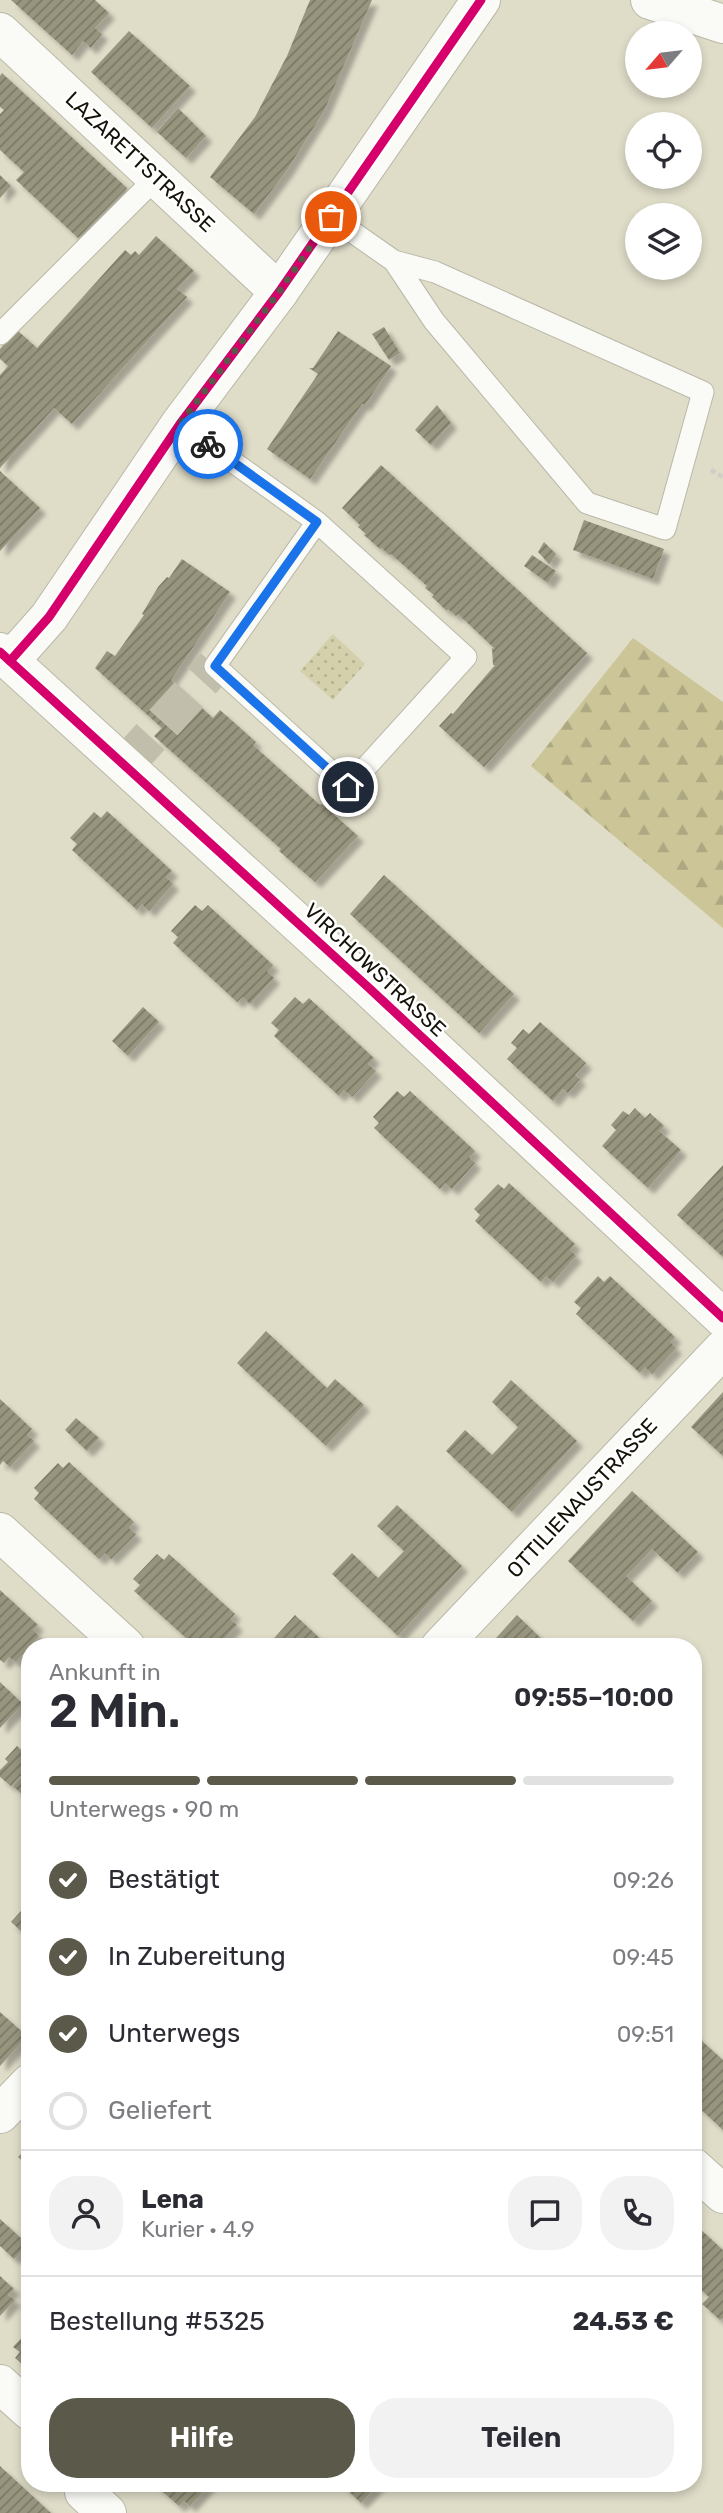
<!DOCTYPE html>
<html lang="de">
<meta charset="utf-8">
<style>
body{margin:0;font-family:Rubik,sans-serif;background:#f2f2f3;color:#2b2b33;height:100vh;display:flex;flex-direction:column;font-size:26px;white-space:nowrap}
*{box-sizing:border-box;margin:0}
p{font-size:23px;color:#7c7c81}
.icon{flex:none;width:38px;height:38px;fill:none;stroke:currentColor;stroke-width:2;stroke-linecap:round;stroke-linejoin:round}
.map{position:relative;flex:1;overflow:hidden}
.sheet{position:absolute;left:21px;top:1638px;width:681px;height:854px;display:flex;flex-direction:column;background:#fff;border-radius:28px;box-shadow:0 4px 10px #0003}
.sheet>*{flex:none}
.needle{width:46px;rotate:242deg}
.buttons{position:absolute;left:625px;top:21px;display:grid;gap:14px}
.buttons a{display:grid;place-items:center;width:77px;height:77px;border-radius:50%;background:#fff;box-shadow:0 4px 10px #0003;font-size:35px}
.pin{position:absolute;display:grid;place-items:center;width:60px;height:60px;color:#fff;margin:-30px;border:4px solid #fff;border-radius:50%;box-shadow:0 2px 7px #0007}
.courier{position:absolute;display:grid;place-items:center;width:70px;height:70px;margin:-35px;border:5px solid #1a73e8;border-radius:50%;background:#fff;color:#222;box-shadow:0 2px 9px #0007}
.overview em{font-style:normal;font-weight:600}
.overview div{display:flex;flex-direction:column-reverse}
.overview{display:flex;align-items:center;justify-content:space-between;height:119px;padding:0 28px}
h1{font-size:46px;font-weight:600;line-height:52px}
.bar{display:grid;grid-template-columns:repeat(4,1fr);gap:10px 7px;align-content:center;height:84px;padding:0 28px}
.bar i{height:9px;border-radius:5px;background:#e1e1e2}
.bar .on{background:#5b594a}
.bar p{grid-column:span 4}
.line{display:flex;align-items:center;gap:18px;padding:0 28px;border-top:2px solid #e1e1e2}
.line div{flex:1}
.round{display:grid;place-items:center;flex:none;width:74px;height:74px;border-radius:28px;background:#f2f2f3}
ol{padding:0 28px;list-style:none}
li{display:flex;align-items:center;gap:21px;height:77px}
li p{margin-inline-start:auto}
li .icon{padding:7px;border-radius:50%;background:#5b594a;color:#fff;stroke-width:4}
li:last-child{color:#7c7c81}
li i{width:38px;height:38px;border:4px solid #e1e1e2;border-radius:50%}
.action{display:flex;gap:14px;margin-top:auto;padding:14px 28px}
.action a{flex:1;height:80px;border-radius:28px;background:#5b594a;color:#fff;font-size:28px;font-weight:600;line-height:80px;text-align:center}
.action a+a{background:#f2f2f3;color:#2b2b33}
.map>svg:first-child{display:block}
.forest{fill:url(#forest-firs)}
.park{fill:url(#park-dots)}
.building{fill:url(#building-hatch);filter:url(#shadow)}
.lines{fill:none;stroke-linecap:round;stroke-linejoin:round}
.minor-tunnel{stroke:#c1beab;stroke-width:38;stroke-dasharray:38 19;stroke-linecap:butt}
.service-casing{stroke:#bab8a8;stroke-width:23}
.minor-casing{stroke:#bab8a8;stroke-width:40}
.path{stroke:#cfcec9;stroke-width:4.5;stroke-dasharray:5 3.5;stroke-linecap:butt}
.service{stroke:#fafaf7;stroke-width:21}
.minor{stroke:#fafaf7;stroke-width:38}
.cycleway-casing{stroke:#fff;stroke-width:13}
.cycleway{stroke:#d6006c;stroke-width:9}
.done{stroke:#5b594a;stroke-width:7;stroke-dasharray:0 12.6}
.route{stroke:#1a73e8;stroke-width:9}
.labels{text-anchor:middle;stroke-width:5;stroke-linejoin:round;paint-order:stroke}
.street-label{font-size:21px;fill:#141206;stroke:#fff}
</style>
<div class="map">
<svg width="723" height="2513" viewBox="0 0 723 2513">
<defs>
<pattern id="forest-firs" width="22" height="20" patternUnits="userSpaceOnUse" patternTransform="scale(1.75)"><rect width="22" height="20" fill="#cbc597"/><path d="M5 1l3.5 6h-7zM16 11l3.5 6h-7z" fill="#ada881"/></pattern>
<pattern id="park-dots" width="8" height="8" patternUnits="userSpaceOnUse" patternTransform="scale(1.75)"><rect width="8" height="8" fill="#d4d0ac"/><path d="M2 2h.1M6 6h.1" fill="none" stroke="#b5b292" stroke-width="1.8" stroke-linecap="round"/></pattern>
<pattern id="building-hatch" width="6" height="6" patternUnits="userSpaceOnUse" patternTransform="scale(1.75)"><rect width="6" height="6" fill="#98957f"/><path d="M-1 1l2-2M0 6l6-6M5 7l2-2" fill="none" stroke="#7b7866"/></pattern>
<filter id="shadow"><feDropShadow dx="6" dy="6" stdDeviation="2" flood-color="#0004"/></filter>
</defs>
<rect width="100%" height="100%" fill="#dfdcc8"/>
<path class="forest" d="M 633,638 L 723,702 L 723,928 L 531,766 Z"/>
<path class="park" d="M 333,634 L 365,664 L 333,700 L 300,671 Z"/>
<g class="building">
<path d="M 11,0 L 95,0 L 109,13 L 95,28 L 102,34 L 91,48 L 83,41 L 72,55 Z"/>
<path d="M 310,0 L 372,0 L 324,111 L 287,170 L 254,214 L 210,177 L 255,117 L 287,56 Z"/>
<path d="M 129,31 L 190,86 L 152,128 L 91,72 Z"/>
<path d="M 2,73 L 127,188 L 78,238 L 16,180 L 24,172 L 0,150 L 0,114 L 4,110 L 0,107 L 0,76 Z"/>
<path d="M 178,108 L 206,136 L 186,158 L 157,132 Z"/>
<path d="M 0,175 L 11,186 L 0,198 Z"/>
<path d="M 156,236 L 194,271 L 177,289 L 187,297 L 72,424 L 54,408 L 0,468 L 0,375 L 8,366 L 0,359 L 0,349 L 17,330 L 37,348 L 125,250 L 131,255 L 135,251 L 139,255 Z"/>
<path d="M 384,327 L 400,353 L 389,360 L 372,334 Z"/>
<path d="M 338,331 L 391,366 L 365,405 L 362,404 L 310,479 L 267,449 L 318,374 L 309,368 L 313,368 Z"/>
<path d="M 437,405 L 451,423 L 431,445 L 415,430 Z"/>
<path d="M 381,465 L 587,653 L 484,767 L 439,726 L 451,713 L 453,714 L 495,665 L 493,665 L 492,648 L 495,649 L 458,614 L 456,616 L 448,609 L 447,611 L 432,597 L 434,595 L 425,588 L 427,586 L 391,554 L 389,555 L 382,548 L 380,549 L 364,535 L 366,534 L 358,527 L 360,525 L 342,508 Z"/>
<path d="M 0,471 L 40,508 L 0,551 Z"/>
<path d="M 584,520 L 664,549 L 653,579 L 573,550 Z"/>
<path d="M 544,542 L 556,554 L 549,564 L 538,552 Z"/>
<path d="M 532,555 L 556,571 L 548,583 L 524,566 Z"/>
<path d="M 182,559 L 230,592 L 171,680 L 213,718 L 220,710 L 256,742 L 253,745 L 320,805 L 322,804 L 358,836 L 315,882 L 279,851 L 281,849 L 154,736 L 162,728 L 95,668 L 107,651 L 115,656 L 144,615 L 142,614 L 158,587 L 167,577 L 169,578 Z"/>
<path d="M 107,811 L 172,871 L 166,877 L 173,884 L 149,911 L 142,904 L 137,910 L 72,850 L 77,844 L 70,838 L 94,812 L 101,818 Z"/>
<path d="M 384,875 L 514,994 L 479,1033 L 350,914 Z"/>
<path d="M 195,905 L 202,911 L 208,905 L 273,965 L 267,971 L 274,978 L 250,1004 L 243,997 L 237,1002 L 173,943 L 178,937 L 171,931 Z"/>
<path d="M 295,997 L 303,1004 L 309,998 L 374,1058 L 368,1064 L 376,1071 L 352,1097 L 344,1090 L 339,1096 L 274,1036 L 279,1030 L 271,1023 Z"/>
<path d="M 143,1007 L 159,1022 L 128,1056 L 112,1041 Z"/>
<path d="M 540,1022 L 586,1063 L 575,1075 L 580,1079 L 568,1093 L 563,1089 L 553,1101 L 507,1059 L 517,1048 L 511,1043 L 523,1029 L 529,1034 Z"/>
<path d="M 397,1091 L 404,1097 L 410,1091 L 475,1151 L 469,1157 L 475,1163 L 452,1189 L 445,1183 L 440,1189 L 374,1128 L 379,1123 L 373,1117 Z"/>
<path d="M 635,1108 L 645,1118 L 650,1113 L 664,1126 L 659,1131 L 681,1150 L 648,1188 L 602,1146 L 616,1130 L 611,1125 L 623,1111 L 629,1115 Z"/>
<path d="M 723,1165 L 723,1257 L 677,1215 Z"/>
<path d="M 509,1183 L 575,1244 L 570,1250 L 576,1256 L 553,1282 L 546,1276 L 541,1282 L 475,1221 L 480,1215 L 474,1209 L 498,1184 L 504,1189 Z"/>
<path d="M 598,1276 L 604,1282 L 610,1276 L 675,1337 L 670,1342 L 676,1348 L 652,1374 L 645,1367 L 640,1373 L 576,1314 L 581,1308 L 574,1302 Z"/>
<path d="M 266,1331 L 327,1388 L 335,1379 L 364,1405 L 326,1446 L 237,1363 Z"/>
<path d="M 511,1380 L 577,1441 L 512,1512 L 446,1451 L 465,1430 L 492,1455 L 507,1439 L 518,1427 L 492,1402 Z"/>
<path d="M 723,1392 L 723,1456 L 691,1427 Z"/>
<path d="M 0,1399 L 32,1429 L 27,1435 L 34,1441 L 10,1467 L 3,1461 L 0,1465 Z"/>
<path d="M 76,1418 L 99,1438 L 87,1451 L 65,1430 Z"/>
<path d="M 69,1462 L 134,1522 L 129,1528 L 136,1534 L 111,1559 L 105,1553 L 99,1559 L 34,1499 L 39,1493 L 34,1488 L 58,1463 L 63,1468 Z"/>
<path d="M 632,1491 L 698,1552 L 678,1573 L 652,1549 L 639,1563 L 626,1576 L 652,1601 L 633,1621 L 568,1561 Z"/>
<path d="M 397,1505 L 462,1566 L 398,1636 L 332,1574 L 352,1553 L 378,1578 L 404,1551 L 377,1526 Z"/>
<path d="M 157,1554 L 164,1560 L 169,1554 L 235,1614 L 230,1619 L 237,1625 L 217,1647 L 196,1647 L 134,1591 L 140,1585 L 133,1579 Z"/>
<path d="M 0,1590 L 38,1625 L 33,1630 L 39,1636 L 16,1662 L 9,1657 L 4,1663 L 0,1660 Z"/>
<path d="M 295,1615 L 326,1644 L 329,1647 L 266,1647 Z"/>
<path d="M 517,1615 L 550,1647 L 488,1647 Z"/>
<path d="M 0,1682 L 23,1704 L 0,1728 Z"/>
<path d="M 17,1746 L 30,1758 L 30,1802 L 13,1786 L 22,1777 L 20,1776 L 11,1786 L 0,1777 L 0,1770 L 8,1762 L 5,1759 Z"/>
<path d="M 30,1901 L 30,1939 L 11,1922 Z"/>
<path d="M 0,2012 L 27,2036 L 0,2066 Z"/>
<path d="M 693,2033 L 723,2060 L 723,2130 L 693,2102 Z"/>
<path d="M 30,2145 L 30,2168 L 18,2157 Z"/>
<path d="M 0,2219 L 22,2239 L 28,2232 L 30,2234 L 30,2242 L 14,2259 L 0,2246 Z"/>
<path d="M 698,2227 L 723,2250 L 723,2318 L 720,2320 L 702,2304 L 709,2297 L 693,2282 L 693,2232 Z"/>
<path d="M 0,2276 L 14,2289 L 8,2295 L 15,2300 L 0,2316 Z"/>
<path d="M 30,2329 L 30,2371 L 15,2358 L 20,2352 L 13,2347 Z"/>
<path d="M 0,2466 L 51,2513 L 0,2513 Z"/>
<path d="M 153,2483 L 211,2483 L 190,2506 L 184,2501 L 179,2506 Z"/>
<path d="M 343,2483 L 380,2483 L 361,2503 L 342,2485 Z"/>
</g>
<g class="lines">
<path class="minor-tunnel" d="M 125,765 L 215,666"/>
<g class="service-casing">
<g id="service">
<path d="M 331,217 L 394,261 L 435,272 L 703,392 L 665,529 L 587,503 L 434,321 L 394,261"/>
<path d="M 0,334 L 157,177"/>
<path d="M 180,424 L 317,522 L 466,657 L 348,787 L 215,666 L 317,522"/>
</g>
</g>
<g class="minor-casing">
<g id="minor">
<path d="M 650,0 L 723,24"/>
<path d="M 0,32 L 279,292"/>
<path d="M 0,652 L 369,988 L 723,1318"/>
<path d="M 10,661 L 49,617 L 180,424 L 279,292 L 481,0"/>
<path d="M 0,1532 L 126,1647"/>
<path d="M 440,1647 L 723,1349"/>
<path d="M 0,2114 L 30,2083"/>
<path d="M 693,2167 L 723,2194"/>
<path d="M 0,2384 L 30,2411"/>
<path d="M 83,2483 L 84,2492 L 107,2513"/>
</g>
</g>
<path class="path" d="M 711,470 L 723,477"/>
<use href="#service" class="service"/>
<use href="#minor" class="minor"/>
<g class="cycleway-casing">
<g id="cycleway">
<path d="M 0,652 L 369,988 L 723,1318"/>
<path d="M 10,661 L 49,617 L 180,424 L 279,292 L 481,0"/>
</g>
</g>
<use href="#cycleway" class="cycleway"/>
</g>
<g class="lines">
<path class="done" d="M 208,444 L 180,424 L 279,292 L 331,217"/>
<path class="route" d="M 208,444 L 317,522 L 215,666 L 348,787"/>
</g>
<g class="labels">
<g class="street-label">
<text transform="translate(140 162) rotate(43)" y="7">LAZARETTSTRASSE</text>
<text transform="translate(375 970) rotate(43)" y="7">VIRCHOWSTRASSE</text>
<text transform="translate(582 1498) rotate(-47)" y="7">OTTILIENAUSTRASSE</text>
</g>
</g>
</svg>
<div class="buttons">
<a><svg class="needle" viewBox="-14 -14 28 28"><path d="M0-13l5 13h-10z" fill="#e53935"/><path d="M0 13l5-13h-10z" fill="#7c7c81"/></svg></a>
<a><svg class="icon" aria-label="locate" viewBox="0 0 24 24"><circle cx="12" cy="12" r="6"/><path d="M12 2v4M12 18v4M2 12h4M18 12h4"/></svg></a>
<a><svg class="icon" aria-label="layers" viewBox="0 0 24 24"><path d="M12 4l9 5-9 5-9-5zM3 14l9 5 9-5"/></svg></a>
</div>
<div class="pin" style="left:331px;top:217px;background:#ea580c"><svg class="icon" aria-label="bag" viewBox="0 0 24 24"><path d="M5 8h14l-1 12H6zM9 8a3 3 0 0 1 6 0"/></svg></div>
<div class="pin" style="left:348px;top:787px;background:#1f2937"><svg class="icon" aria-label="home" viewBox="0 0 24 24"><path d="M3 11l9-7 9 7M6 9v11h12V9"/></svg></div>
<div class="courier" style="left:208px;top:444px"><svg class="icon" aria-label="bike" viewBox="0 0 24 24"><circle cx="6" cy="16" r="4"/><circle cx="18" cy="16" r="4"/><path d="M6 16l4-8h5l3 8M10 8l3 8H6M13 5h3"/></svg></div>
<section class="sheet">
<div class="overview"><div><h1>2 Min.</h1><p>Ankunft in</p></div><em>09:55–10:00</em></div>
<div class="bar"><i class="on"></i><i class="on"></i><i class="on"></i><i></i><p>Unterwegs · 90 m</p></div>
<ol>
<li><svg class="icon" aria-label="check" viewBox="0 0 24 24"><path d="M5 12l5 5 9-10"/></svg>Bestätigt<p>09:26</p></li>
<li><svg class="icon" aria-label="check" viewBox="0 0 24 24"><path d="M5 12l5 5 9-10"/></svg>In Zubereitung<p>09:45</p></li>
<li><svg class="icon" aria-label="check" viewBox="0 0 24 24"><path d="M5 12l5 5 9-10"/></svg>Unterwegs<p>09:51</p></li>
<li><i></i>Geliefert</li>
</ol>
<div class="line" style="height:126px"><a class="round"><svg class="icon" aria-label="person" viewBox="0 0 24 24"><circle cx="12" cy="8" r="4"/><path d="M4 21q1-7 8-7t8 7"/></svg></a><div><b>Lena</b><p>Kurier · 4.9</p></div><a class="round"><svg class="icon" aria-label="chat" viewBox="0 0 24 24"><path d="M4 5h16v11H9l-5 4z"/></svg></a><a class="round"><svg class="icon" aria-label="phone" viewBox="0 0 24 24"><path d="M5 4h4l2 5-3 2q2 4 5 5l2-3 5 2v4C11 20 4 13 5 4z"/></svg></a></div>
<div class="line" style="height:91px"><div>Bestellung #5325</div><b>24.53 €</b></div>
<div class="action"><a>Hilfe</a><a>Teilen</a></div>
</section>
</div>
